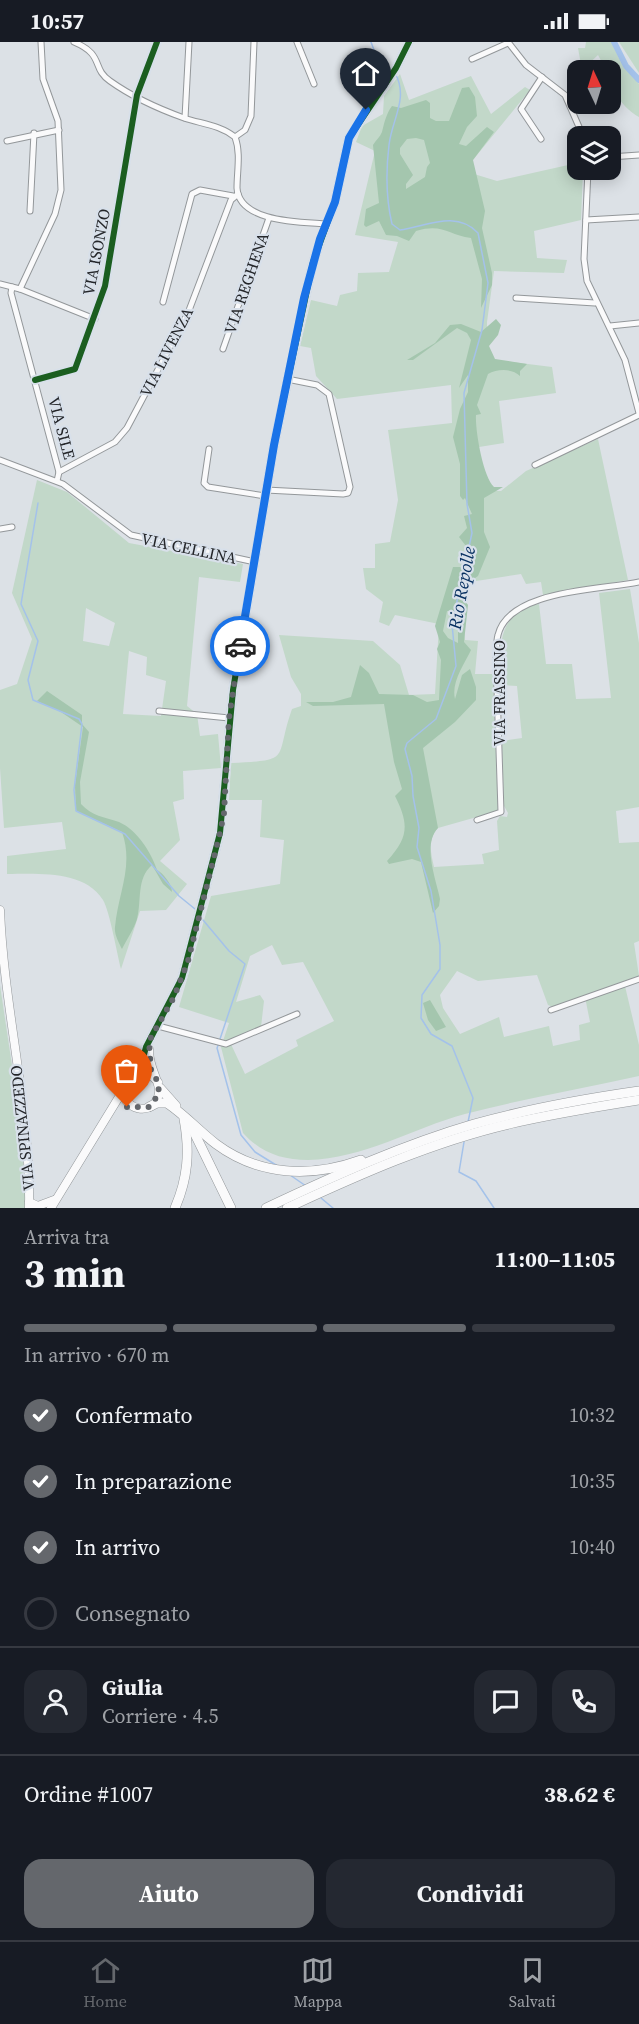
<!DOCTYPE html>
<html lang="it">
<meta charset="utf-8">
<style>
body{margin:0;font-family:"Source Serif 4",serif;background:#242831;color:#f1f3f6;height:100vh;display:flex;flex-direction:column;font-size:22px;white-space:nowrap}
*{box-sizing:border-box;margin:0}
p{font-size:20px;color:#9ea1a6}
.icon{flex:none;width:33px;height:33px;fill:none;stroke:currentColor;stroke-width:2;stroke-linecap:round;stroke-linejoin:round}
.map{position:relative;height:1166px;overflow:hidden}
.side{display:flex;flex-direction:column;background:#171b24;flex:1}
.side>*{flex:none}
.needle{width:39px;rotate:356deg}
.tools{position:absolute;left:567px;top:18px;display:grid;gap:12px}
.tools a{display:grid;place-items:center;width:54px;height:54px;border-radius:12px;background:#171b24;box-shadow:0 3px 15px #0003;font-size:30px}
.pin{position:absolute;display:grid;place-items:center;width:51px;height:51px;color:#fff;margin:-62px -26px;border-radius:50% 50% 50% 0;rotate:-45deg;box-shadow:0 0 6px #0007}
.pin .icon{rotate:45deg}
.courier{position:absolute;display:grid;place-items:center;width:60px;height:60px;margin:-30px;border:4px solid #1a73e8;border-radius:50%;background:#fff;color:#222;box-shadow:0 2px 8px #0007}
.summary em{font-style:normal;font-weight:700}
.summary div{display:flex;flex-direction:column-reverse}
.summary{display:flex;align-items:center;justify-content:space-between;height:102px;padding:0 24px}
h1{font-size:39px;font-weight:700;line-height:45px}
.bar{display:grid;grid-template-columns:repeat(4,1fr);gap:9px 6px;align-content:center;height:72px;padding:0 24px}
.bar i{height:8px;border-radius:4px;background:#363941}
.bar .active{background:#64676c}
.bar p{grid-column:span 4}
.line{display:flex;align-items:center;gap:15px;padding:0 24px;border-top:2px solid #363941}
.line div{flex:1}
.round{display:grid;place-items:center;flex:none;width:63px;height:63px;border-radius:18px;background:#242831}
ol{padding:0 24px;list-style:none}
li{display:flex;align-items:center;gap:18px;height:66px}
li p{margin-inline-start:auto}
li .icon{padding:6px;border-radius:50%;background:#64676c;color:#fff;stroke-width:4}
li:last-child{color:#9ea1a6}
li i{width:33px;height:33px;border:3px solid #363941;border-radius:50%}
.button{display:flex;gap:12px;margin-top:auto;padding:12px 24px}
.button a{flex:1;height:69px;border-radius:18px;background:#64676c;color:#fff;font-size:24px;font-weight:700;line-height:69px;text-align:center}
.button a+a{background:#242831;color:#f1f3f6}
.status{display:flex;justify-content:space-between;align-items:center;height:42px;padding:0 30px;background:#171b24;direction:ltr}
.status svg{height:16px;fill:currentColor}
.tabs{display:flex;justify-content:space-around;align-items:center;height:84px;border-top:2px solid #363941;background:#171b24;font-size:16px;color:#9ea1a6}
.tabs a{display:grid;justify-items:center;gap:3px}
.tabs .active{color:#64676c}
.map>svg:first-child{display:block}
.green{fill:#c2d8c9;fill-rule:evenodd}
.forest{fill:#a4c6ae;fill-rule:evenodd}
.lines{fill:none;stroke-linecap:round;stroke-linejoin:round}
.stream{stroke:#a4c2ea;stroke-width:1.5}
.canal{stroke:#a4c2ea;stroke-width:6}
.street-casing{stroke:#93979a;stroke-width:7}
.secondary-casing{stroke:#93979a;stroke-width:9}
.highway-casing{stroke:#93979a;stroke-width:10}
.street{stroke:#fafafb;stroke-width:5}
.secondary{stroke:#fafafb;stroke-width:8}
.highway{stroke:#fafafb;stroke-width:9}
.cycleway-casing{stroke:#d8e0ea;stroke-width:10}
.cycleway{stroke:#1b5e20;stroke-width:6}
.done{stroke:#64676c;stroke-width:6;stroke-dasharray:0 10.8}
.route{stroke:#1a73e8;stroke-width:8}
.labels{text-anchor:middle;stroke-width:4.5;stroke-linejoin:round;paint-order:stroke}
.street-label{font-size:16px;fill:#24262a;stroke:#d8e0ea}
.water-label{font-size:18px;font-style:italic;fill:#062f60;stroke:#d8e0ea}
</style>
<div class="status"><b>10:57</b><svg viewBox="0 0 49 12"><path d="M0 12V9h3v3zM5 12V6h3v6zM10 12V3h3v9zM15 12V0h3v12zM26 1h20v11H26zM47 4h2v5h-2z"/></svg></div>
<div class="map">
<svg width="639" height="1166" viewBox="0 0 639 1166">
<rect width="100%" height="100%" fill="#dce1e6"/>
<g class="green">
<path d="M 586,0 L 612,0 L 619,16 L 639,42 L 639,75 C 623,66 610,48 610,28 L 606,28 L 598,13 L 582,28 L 578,6 L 585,6 Z"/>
<path d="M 619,0 L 639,0 L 639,31 Z"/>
<path d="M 400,32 L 409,58 L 471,34 L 491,72 L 525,45 L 530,48 L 468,124 L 474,132 L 497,139 L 577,121 L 578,128 L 583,128 L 581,178 L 534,189 L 537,216 L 567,218 L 564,231 L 494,229 L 487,280 L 487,317 L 552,325 L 556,351 L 499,359 L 504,401 L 479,405 L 481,449 L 501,449 L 526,429 L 598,397 L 628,538 L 543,553 L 541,540 L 526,542 L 521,532 L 470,540 L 462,570 L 465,598 L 478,599 L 475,632 L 493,632 L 498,769 L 438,786 C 427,797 431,812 434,825 L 484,822 L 482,812 L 499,808 L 497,779 L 500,774 L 507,775 L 508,771 L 504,764 L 502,699 L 522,696 L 517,644 L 500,643 C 500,609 495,570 539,562 L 546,622 L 572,622 L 576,657 L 611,656 L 599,551 L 630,547 L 639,601 L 639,765 L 616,769 L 619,801 L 639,800 L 639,899 L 634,901 L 639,934 L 624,940 L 639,1003 L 639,1034 C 581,1047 522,1057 465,1072 C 413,1086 363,1117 308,1118 C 282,1118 261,1111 243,1091 L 221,1005 L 229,981 L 179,965 L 211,854 L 280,842 L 284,798 L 260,795 L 262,758 L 229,758 L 231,721 C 294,718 274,718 292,667 L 301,664 L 301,652 L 291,635 L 279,593 L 373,599 L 400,623 L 409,653 L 435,652 L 439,582 L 395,573 L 389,584 L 379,580 L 383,560 L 366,547 L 363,526 L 375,526 L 375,502 L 390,500 L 398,458 L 388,388 L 452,381 L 451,343 L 337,357 L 316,334 L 311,306 L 300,304 L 311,258 L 337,264 L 340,253 L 357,249 L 358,231 L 389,230 L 398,200 L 355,193 L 375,109 L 356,100 L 362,84 L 383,72 L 384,54 ZM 272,903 L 282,923 L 303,920 L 334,979 L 296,998 L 298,1004 L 245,1032 L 229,998 L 261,985 L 264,959 L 260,953 L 236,960 L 250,914 ZM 457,929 L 478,939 L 537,933 L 548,963 L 553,965 L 585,955 L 590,980 L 579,983 L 580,998 L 553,1004 L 549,984 L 504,995 L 499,975 L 460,992 L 443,966 L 440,953 Z"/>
<path d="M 37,438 L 67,450 L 129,501 L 243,522 L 240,540 L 199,535 L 187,664 L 197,672 L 200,694 L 218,692 L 221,726 L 183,729 L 184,757 L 173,760 L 180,798 L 160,819 L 187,842 L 166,868 L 140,869 L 121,927 C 117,912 110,870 103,858 C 84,828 38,832 7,832 L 7,814 L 66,807 L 62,780 L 4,786 L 0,726 L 0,648 L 17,642 L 32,597 L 12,551 ZM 86,566 L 115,581 L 109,604 L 83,599 ZM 129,609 L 147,615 L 146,633 L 166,639 L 161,674 L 123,672 Z"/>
<path d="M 0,943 L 21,1084 L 26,1166 L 0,1166 Z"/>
</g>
<g class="forest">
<path d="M 469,45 L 475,55 L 477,74 L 467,85 L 459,102 L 466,104 L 487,85 L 494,90 L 473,118 L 485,169 L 482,186 L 492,231 L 492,243 L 481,266 L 482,237 L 471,196 C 448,193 443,181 416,189 L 409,199 L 397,194 L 386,193 L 379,179 L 366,185 L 364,183 L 366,167 L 379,161 L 373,103 C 376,98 380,95 382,90 C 384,82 386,72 392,64 L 401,66 L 426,58 L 430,61 L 430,76 L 436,79 L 449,79 L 462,46 ZM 416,96 L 424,98 L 430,121 L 427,125 L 425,135 L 406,147 L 406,142 L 413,133 L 400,112 L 400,106 L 407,97 Z"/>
<path d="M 496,277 L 501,283 L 498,293 L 489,304 L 495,317 L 527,322 L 520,329 L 520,334 C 512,326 497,327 488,332 L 477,363 L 481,372 L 476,373 C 475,388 483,435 494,445 L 503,445 L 484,456 L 484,490 L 490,505 L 478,534 L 462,545 L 461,553 L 468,563 L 464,600 L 471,608 C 464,623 451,640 455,657 L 462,633 L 470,627 L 476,645 L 476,658 L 455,680 L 423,706 L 438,786 C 422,803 436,837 440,857 L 439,864 L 433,871 L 421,820 L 412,817 L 389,822 L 387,819 C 409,795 409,782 395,754 L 402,747 L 394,720 L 384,662 L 313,664 L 306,660 L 333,660 L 351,655 L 360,623 L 369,631 L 379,652 L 413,653 L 427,660 L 439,658 L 441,618 L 437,607 L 440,600 L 435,584 L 453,525 L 463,525 L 466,504 L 459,495 L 467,486 L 464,474 L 472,472 L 465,456 L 463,458 L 460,454 L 460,422 L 453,395 L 460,367 L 468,350 L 468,333 L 459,346 L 471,298 L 467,291 L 457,286 L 413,318 L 407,318 L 435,301 L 450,283 L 461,282 L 481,290 ZM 447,569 L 455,569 L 454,583 L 458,589 L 458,601 L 448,596 L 443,589 Z"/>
<path d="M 47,649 L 82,673 L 82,682 L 89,690 L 80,740 L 81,762 C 92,774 104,775 119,780 C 137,788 151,810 157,828 C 163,831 172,842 172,850 L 163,842 L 152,823 C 136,837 142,858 137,877 C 134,887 127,897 122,907 C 119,901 114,892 115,885 C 118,851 134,824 122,790 L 76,769 L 75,743 L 83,685 L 61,670 L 37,659 Z"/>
<path d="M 430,958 L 446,985 L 436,989 L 428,978 L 423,961 Z"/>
</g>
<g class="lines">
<g class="stream">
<path d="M 371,0 L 380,24 L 391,28"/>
<path d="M 395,31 C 409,56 392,77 389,103 C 386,128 386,157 392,182 L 400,188 C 425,185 456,167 478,191 L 488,241 L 482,288 L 464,351 L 467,462 L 472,491 L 452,582 L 456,624 L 436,677 L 407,701 L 405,707 L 412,734 L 413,754 L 419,786 L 417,805 L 431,849 L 440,903 L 440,927 L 422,953 L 421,976 L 431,992 L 452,1004 L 473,1056 L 468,1080"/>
<path d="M 38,461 L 21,562 L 38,599 L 28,638 L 33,658 L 79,677 L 82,682 L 74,748 L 76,769 L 125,792 L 179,854 L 195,867"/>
<path d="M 203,878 L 229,909 L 245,922 L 220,997"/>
<path d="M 219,1001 L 217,1006 L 241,1093 L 255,1110 L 276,1123"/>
<path d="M 464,1100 L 459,1130 L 476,1139 L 494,1166"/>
<path d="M 290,1133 L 306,1144"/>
<path d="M 321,1156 L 333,1166"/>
</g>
<path class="canal" d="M 614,0 L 626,24 L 639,38"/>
<g class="street-casing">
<g id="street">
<path d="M 74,0 C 105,13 91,26 110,39 C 131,54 159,67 184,76 C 202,82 220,83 235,95 C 241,111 237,129 237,146 C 239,181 303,180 326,182"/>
<path d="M 297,0 L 314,42"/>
<path d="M 508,0 L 526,23 L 565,53 L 583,94"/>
<path d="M 472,17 L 508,1"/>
<path d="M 185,76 L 189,0"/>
<path d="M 235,95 L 245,88 L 251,74 L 254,0"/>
<path d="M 541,97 L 521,67 L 542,35"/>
<path d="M 7,99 L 59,88"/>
<path d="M 610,115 L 639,113"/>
<path d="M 588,128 L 584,217 L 587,239 L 625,318 L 639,371"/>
<path d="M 30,169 L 34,91"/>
<path d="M 586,178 L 639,175"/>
<path d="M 0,242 L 20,247 L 95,277"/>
<path d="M 12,245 L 11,251 L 59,430"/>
<path d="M 20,247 L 55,172 L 61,148 L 58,79 L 43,37 L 41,0"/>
<path d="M 516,256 L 595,261"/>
<path d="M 163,260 L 192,152 L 200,148 L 233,154"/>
<path d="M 610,284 L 639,281"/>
<path d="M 223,307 L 269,176"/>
<path d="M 35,338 L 75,327 L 105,244 L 137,53 L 157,0"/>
<path d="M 209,407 L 204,441 L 208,445 L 265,454"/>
<path d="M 0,418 L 63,442 L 131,493 L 255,520"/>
<path d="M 535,423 L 639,373"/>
<path d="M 57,439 L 59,430 L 115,400 L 127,386 L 188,271 L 231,158 L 238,152"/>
<path d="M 266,448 L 343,452 L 348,451 L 350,445 L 329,352 L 317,343 L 287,337"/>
<path d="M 0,487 L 12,485"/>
<path d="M 159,669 L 229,676"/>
<path d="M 477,778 L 501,770 L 496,616 C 497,608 496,600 498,593 C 509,547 603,548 639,540"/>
<path d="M 551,968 L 639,937"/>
<path d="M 158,984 L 226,1002 L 297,972"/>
</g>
</g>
<g class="secondary-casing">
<g id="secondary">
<path d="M 0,868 C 4,968 31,1067 29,1166"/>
<path d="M 149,1007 C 148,1025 161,1041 159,1051 C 155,1077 120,1068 122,1044 L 133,1031 L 150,1032 L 158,1040"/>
<path d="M 133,1031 L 141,1024 L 146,1005 L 182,936 L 220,791 L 233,648 L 274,403 L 313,220 L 335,160 L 349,96 L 396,26 L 409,0"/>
<path d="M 29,1160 L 38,1164 L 54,1158"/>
<path d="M 51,1166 L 122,1050"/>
</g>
</g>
<g class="highway-casing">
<g id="highway">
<path d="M 160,1046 L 176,1064"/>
<path d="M 149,1065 L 157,1061 L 167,1061 C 185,1073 199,1089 216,1102 C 259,1134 311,1136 361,1118"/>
<path d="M 190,1082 L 231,1166"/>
<path d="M 175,1166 C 188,1136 190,1109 184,1077"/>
<path d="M 266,1166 C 334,1134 402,1103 474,1082 C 528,1067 583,1057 639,1049"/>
<path d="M 287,1166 C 358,1133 432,1100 509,1082 C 552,1072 595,1065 639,1058"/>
</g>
</g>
<use href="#street" class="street"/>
<use href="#secondary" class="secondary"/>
<use href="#highway" class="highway"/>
<g class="cycleway-casing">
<g id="cycleway">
<path d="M 35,338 L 75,327 L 105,244 L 137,53 L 157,0"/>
<path d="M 133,1031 L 141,1024 L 146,1005 L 182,936 L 220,791 L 233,648 L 274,403 L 313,220 L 335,160 L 349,96 L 396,26 L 409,0"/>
</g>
</g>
<use href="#cycleway" class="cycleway"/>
</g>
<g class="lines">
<path class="done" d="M 127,1065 L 149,1065 L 159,1052 L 158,1040 L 151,1028 L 149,999 L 174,955 L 188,919 L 220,791 L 224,771 L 229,676 L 240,604"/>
<path class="route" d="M 240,604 L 274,403 L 304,256 L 320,197 L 335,160 L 349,96 L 366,68"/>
</g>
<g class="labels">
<g class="street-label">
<text transform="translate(96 210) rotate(-79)" y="6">VIA ISONZO</text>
<text transform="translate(246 241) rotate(-71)" y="6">VIA REGHENA</text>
<text transform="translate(166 310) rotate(-63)" y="6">VIA LIVENZA</text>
<text transform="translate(62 386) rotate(75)" y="6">VIA SILE</text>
<text transform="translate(189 506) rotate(12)" y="6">VIA CELLINA</text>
<text transform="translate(499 651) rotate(-90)" y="6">VIA FRASSINO</text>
<text transform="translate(22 1086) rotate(-96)" y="6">VIA SPINAZZEDO</text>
</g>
<g class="water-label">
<text transform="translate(462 546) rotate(-80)" y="6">Rio Repolle</text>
</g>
</g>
</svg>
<div class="tools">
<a><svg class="needle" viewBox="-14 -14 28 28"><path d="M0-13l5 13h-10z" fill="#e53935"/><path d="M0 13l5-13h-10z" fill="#9ea1a6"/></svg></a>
<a><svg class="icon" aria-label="layers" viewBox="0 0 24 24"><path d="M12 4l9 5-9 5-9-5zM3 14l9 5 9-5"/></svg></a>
</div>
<div class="pin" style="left:127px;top:1065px;background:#ea580c"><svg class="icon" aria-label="bag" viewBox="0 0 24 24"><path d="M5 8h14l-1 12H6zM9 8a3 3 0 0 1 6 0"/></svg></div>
<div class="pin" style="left:366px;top:68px;background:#1f2937"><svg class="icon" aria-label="home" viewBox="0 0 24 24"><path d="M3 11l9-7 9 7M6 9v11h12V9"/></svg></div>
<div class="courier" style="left:240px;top:604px"><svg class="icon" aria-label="car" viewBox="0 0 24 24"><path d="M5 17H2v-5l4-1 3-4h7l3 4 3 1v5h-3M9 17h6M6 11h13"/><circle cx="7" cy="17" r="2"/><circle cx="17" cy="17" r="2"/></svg></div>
</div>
<section class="side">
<div class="summary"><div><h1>3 min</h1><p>Arriva tra</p></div><em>11:00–11:05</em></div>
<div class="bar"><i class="active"></i><i class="active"></i><i class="active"></i><i></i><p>In arrivo · 670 m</p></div>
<ol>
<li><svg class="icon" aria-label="check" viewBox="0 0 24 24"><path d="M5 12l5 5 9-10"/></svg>Confermato<p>10:32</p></li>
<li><svg class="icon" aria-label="check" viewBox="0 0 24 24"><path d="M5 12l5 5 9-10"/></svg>In preparazione<p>10:35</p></li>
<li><svg class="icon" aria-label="check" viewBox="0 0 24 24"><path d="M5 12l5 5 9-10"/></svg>In arrivo<p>10:40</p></li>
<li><i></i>Consegnato</li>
</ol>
<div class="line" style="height:108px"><a class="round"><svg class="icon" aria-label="person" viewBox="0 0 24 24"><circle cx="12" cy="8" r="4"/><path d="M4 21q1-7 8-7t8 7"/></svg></a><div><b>Giulia</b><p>Corriere · 4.5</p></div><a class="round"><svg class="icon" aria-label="chat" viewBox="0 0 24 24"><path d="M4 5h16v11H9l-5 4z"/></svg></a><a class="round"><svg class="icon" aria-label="phone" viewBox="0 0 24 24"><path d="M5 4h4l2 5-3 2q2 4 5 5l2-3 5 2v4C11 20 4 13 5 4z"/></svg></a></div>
<div class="line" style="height:78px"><div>Ordine #1007</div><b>38.62 €</b></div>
<div class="button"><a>Aiuto</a><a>Condividi</a></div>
</section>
<nav class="tabs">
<a class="active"><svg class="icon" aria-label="home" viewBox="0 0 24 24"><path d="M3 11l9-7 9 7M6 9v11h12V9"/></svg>Home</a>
<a><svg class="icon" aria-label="map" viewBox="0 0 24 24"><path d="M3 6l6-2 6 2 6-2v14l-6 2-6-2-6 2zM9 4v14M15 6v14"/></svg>Mappa</a>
<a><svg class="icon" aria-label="saved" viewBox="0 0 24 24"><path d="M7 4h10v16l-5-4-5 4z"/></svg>Salvati</a>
</nav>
